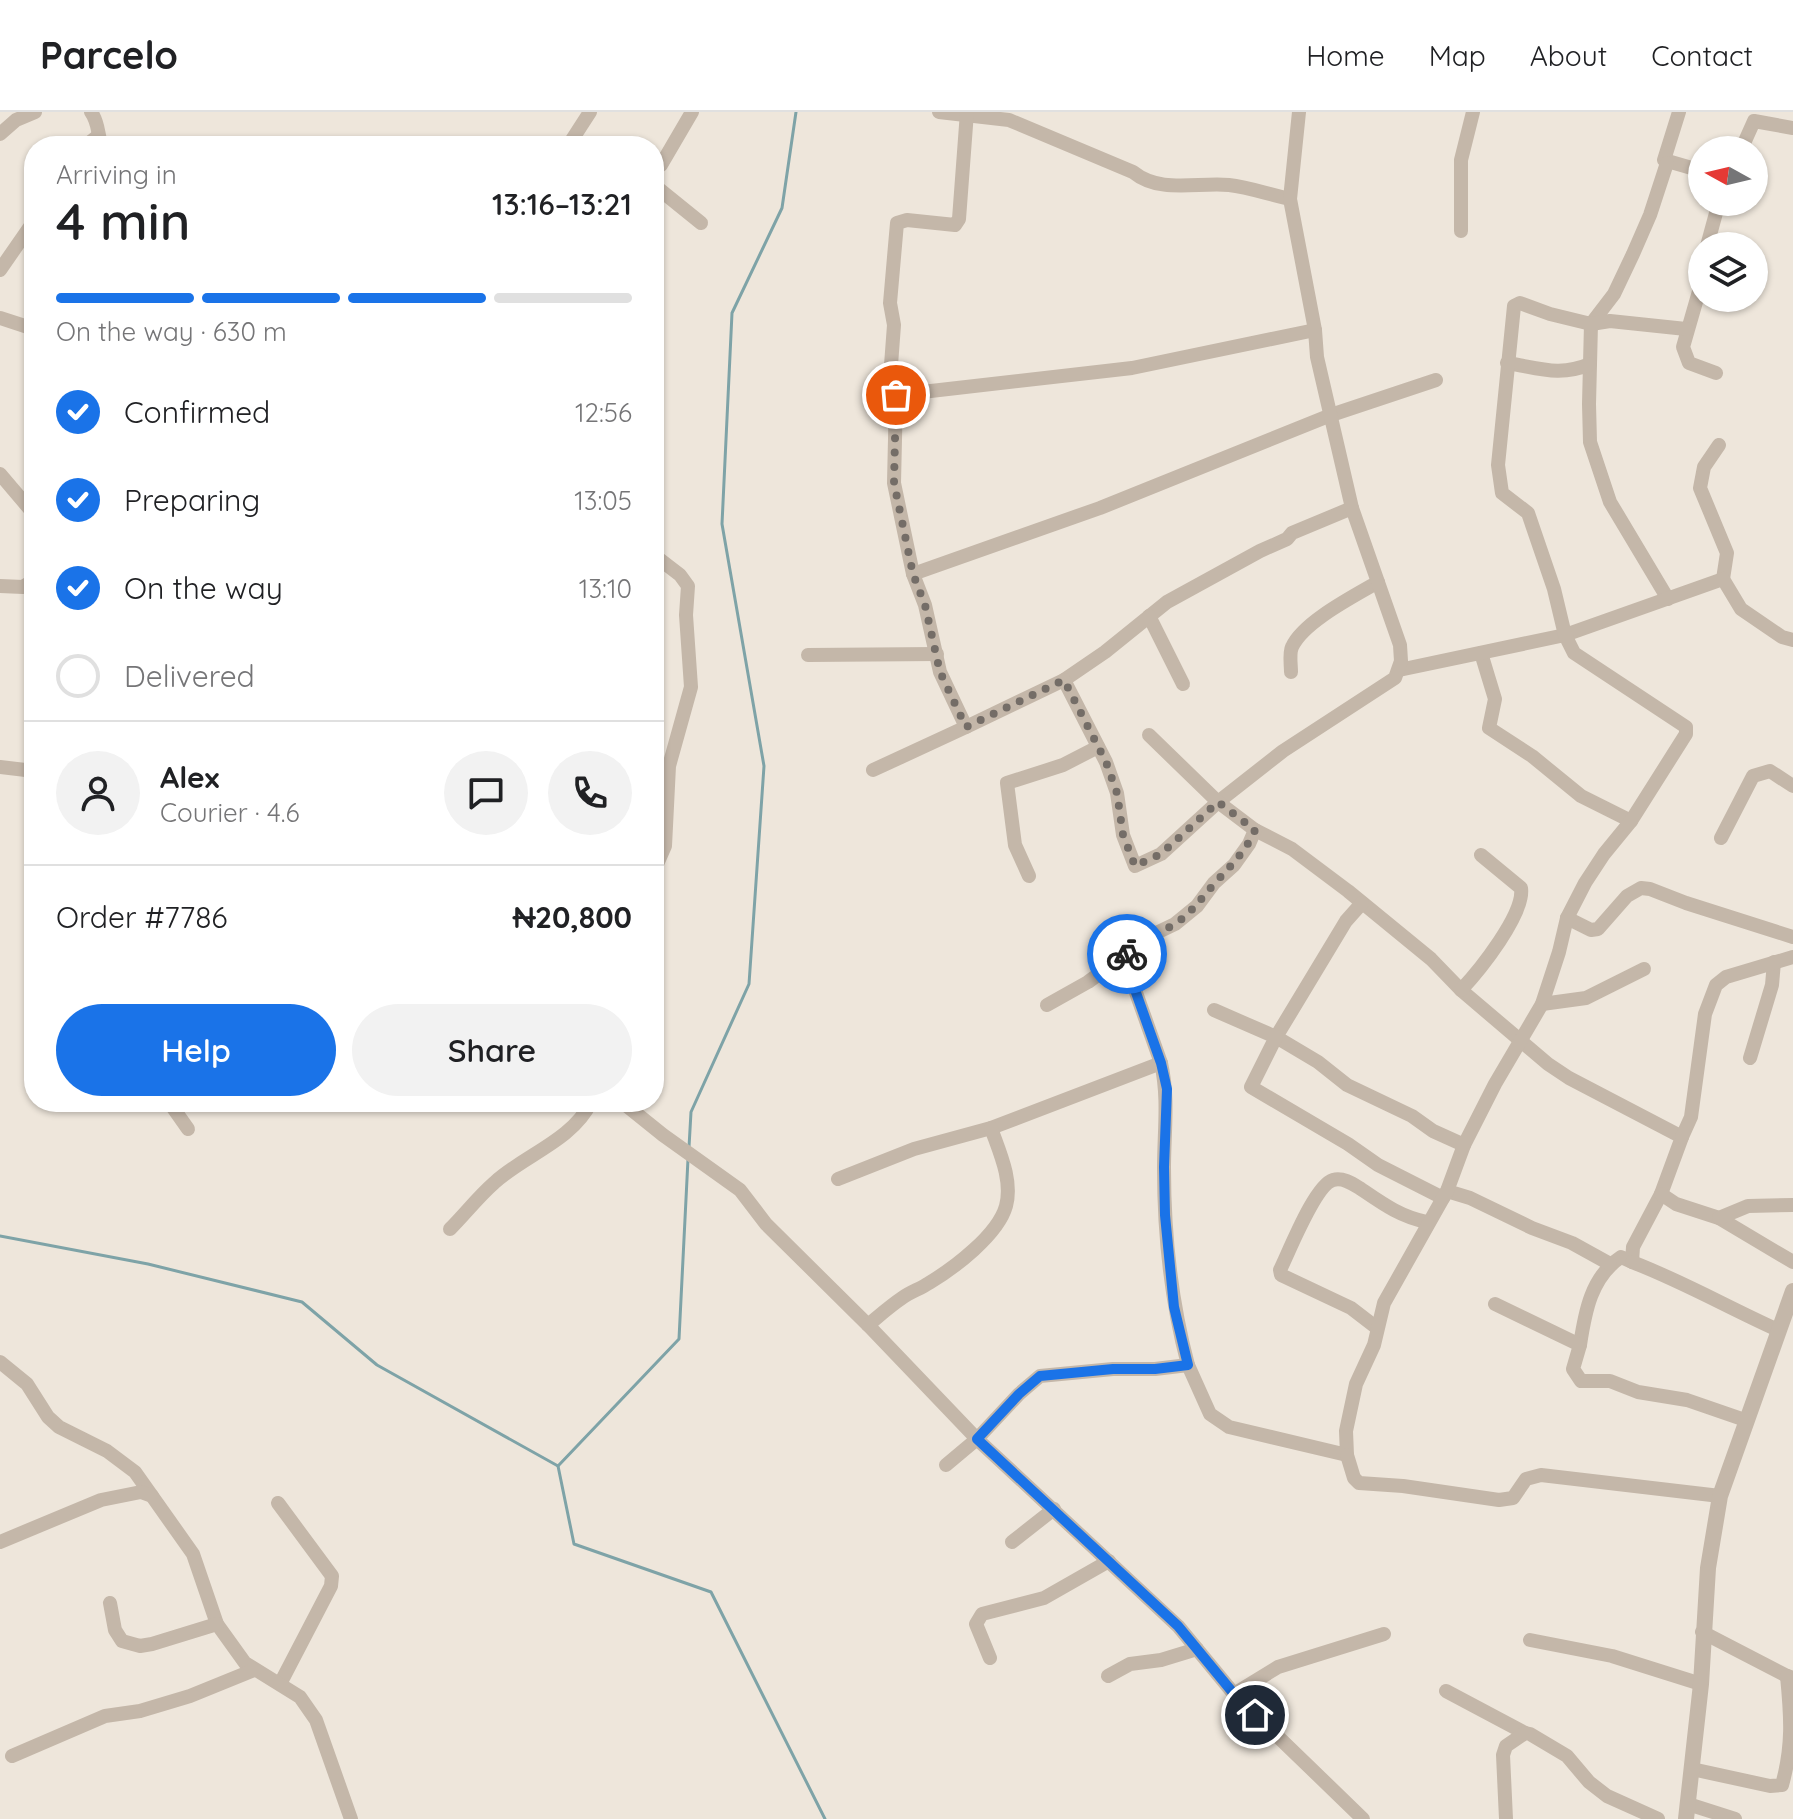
<!DOCTYPE html>
<meta charset="utf-8">
<style>
body{margin:0;font-family:Quicksand,sans-serif;background:#f2f2f2;color:#202124;height:100vh;display:flex;flex-direction:column;font-size:30px;white-space:nowrap}
*{box-sizing:border-box;margin:0}
p{font-size:26px;color:#757577}
.icon{flex:none;width:44px;height:44px;fill:none;stroke:currentColor;stroke-width:2;stroke-linecap:round;stroke-linejoin:round}
.map{position:relative;flex:1;overflow:hidden}
.details{position:absolute;left:24px;top:24px;width:640px;height:976px;display:flex;flex-direction:column;background:#fff;border-radius:32px;box-shadow:0 2px 6px #0004}
.details>*{flex:none}
.needle{width:52px;rotate:278deg}
.controls{position:absolute;left:1688px;top:24px;display:grid;gap:16px}
.controls a{display:grid;place-items:center;width:80px;height:80px;border-radius:50%;background:#fff;box-shadow:0 2px 6px #0004;font-size:40px}
.pin{position:absolute;display:grid;place-items:center;width:68px;height:68px;color:#fff;margin:-34px;border:4px solid #fff;border-radius:50%;box-shadow:0 2px 8px #0007}
.courier{position:absolute;display:grid;place-items:center;width:80px;height:80px;margin:-40px;border:6px solid #1a73e8;border-radius:50%;background:#fff;color:#222;box-shadow:0 2px 10px #0007}
.overview em{font-style:normal;font-weight:600}
.overview div{display:flex;flex-direction:column-reverse}
.overview{display:flex;align-items:center;justify-content:space-between;height:136px;padding:0 32px}
h1{font-size:52px;font-weight:600;line-height:60px}
.bar{display:grid;grid-template-columns:repeat(4,1fr);gap:12px 8px;align-content:center;height:96px;padding:0 32px}
.bar i{height:10px;border-radius:6px;background:#e0e0e0}
.bar .active{background:#1a73e8}
.bar p{grid-column:span 4}
.line{display:flex;align-items:center;gap:20px;padding:0 32px;border-top:2px solid #e0e0e0}
.line div{flex:1}
.round{display:grid;place-items:center;flex:none;width:84px;height:84px;border-radius:42px;background:#f2f2f2}
ol{padding:0 32px;list-style:none}
li{display:flex;align-items:center;gap:24px;height:88px}
li p{margin-inline-start:auto}
li .icon{padding:8px;border-radius:50%;background:#1a73e8;color:#fff;stroke-width:4}
li:last-child{color:#757577}
li i{width:44px;height:44px;border:4px solid #e0e0e0;border-radius:50%}
.cta{display:flex;gap:16px;margin-top:auto;padding:16px 32px}
.cta a{flex:1;height:92px;border-radius:48px;background:#1a73e8;color:#fff;font-size:32px;font-weight:600;line-height:92px;text-align:center}
.cta a+a{background:#f2f2f2;color:#202124}
header{display:flex;align-items:center;gap:48px;box-sizing:border-box;height:112px;padding:0 40px;background:#fff;border-bottom:2px solid #e0e0e0}
header strong{font-size:38px}
nav{display:flex;gap:44px;margin-inline-start:auto;font-size:28px}
.map>svg:first-child{display:block}
.lines{fill:none;stroke-linecap:round;stroke-linejoin:round}
.stream{stroke:#7ea3a7;stroke-width:3}
.minor{stroke:#c4b7a9;stroke-width:14}
.tertiary{stroke:#c4b7a9;stroke-width:16}
.done{stroke:#746d67;stroke-width:8;stroke-dasharray:0 14.4}
.route{stroke:#1a73e8;stroke-width:10}
</style>
<header>
<strong>Parcelo</strong>
<nav><a>Home</a><a>Map</a><a>About</a><a>Contact</a></nav>
</header>
<div class="map">
<svg width="1793" height="1707" viewBox="0 0 1793 1707">
<rect width="100%" height="100%" fill="#eee6db"/>
<g class="lines">
<g class="stream">
<path d="M 689,1035 L 691,1000 L 749,872 L 764,654 L 722,412 L 732,201 L 782,96 L 796,0"/>
<path d="M 0,1124 L 148,1152 L 302,1190 L 377,1253 L 558,1354 L 574,1432 L 711,1480 L 825,1707"/>
<path d="M 558,1354 L 679,1227 L 688,1047"/>
</g>
<g class="minor">
<path d="M 91,0 C 99,11 97,21 102,34"/>
<path d="M 939,0 L 1009,8 L 1133,60 C 1160,82 1197,70 1229,73 C 1249,75 1270,83 1290,87"/>
<path d="M 1679,0 L 1664,48 L 1702,59"/>
<path d="M 0,22 L 16,8 L 35,0"/>
<path d="M 85,34 L 98,24"/>
<path d="M 568,34 L 590,0"/>
<path d="M 1741,38 L 1754,9 L 1793,16"/>
<path d="M 1667,51 L 1650,103 L 1633,142 L 1614,182 L 1591,212 L 1589,292 L 1590,330 L 1610,390 L 1668,487"/>
<path d="M 654,57 L 661,53 L 692,0"/>
<path d="M 654,73 L 701,111"/>
<path d="M 1461,119 L 1461,48 L 1473,0"/>
<path d="M 1707,134 L 1719,90"/>
<path d="M 0,158 L 34,109"/>
<path d="M 1702,169 L 1683,235 L 1689,251 L 1716,261"/>
<path d="M 0,206 L 34,217"/>
<path d="M 1315,218 L 1132,256 L 896,283 L 894,371 L 913,462 L 925,493 L 940,560 L 966,615 L 1064,568 L 1105,540 L 1167,490 L 1260,439 L 1287,427 L 1292,421 L 1352,396"/>
<path d="M 1507,251 C 1539,256 1560,265 1590,252"/>
<path d="M 896,283 L 891,253 L 894,213 L 890,191 L 897,111 L 907,108 L 955,113 L 959,107 L 967,0"/>
<path d="M 1719,333 L 1704,355 L 1700,376 L 1727,441 L 1723,467"/>
<path d="M 0,362 L 34,402"/>
<path d="M 654,443 L 680,463 L 688,474 L 686,503 L 691,575 L 669,654 L 665,734 L 654,759"/>
<path d="M 913,462 L 1100,396 L 1331,303 L 1436,268"/>
<path d="M 0,474 L 23,475 L 34,468"/>
<path d="M 1149,504 L 1183,572"/>
<path d="M 1481,541 L 1495,587 L 1489,616 L 1532,644 L 1581,684 L 1631,709"/>
<path d="M 808,543 L 937,542"/>
<path d="M 1399,558 L 1565,523 L 1723,467 L 1741,497 L 1782,525 L 1793,528"/>
<path d="M 1291,560 C 1291,553 1289,541 1292,535 C 1303,510 1354,484 1378,470"/>
<path d="M 1064,568 L 1106,650 L 1117,681 L 1123,723 L 1135,754 L 1161,742 L 1218,690 L 1283,639 L 1395,566 L 1401,549 L 1400,533 L 1352,396 L 1317,245 L 1315,218 L 1290,87 L 1299,0"/>
<path d="M 1149,623 L 1218,690 L 1255,718 L 1292,737 L 1348,779 L 1431,847 L 1461,878 L 1548,952 L 1569,966 L 1682,1025 L 1661,1082 L 1633,1135 L 1632,1150 L 1621,1145 C 1591,1165 1585,1200 1580,1233"/>
<path d="M 0,655 L 34,659"/>
<path d="M 873,658 L 966,615"/>
<path d="M 1721,726 L 1753,664 L 1770,659 L 1793,674"/>
<path d="M 1029,764 L 1015,733 L 1007,671 L 1063,653 L 1098,635"/>
<path d="M 1362,791 L 1346,809 L 1276,925 L 1318,950 L 1347,973 L 1412,1004 L 1433,1019 L 1464,1033"/>
<path d="M 1567,806 L 1591,818 L 1598,817 L 1627,784 L 1641,776 L 1650,777 L 1686,791 L 1793,825"/>
<path d="M 1123,844 L 1161,951"/>
<path d="M 1461,878 C 1479,859 1525,802 1521,776 L 1481,743"/>
<path d="M 1542,892 L 1586,886 L 1644,857"/>
<path d="M 1047,893 L 1088,870 L 1152,823 L 1175,812 L 1197,794 L 1214,771 L 1234,753 L 1249,732 L 1255,718"/>
<path d="M 1214,898 L 1276,925 L 1251,975 L 1348,1032 L 1378,1053 L 1443,1086"/>
<path d="M 1750,946 L 1772,873 L 1774,850"/>
<path d="M 169,990 L 188,1017"/>
<path d="M 622,990 L 663,1023 L 740,1078 L 766,1112 L 868,1213 L 977,1327 L 1178,1514 L 1234,1582 L 1363,1707"/>
<path d="M 1682,1025 L 1691,1005 L 1705,902 L 1716,873 L 1726,865 L 1793,845"/>
<path d="M 838,1067 L 914,1037 L 991,1016 L 1161,951 C 1169,986 1164,1020 1164,1056 C 1164,1122 1171,1189 1188,1253 L 1155,1257 L 1113,1257 L 1040,1264 L 1019,1282 L 977,1327 L 946,1353"/>
<path d="M 1447,1079 L 1470,1086 L 1532,1116 L 1572,1131 L 1610,1152"/>
<path d="M 1661,1082 L 1676,1092 L 1719,1106 L 1793,1150"/>
<path d="M 1719,1106 L 1748,1094 L 1793,1093"/>
<path d="M 450,1117 C 465,1102 478,1085 494,1071 C 524,1043 572,1029 591,990"/>
<path d="M 1632,1150 C 1682,1169 1729,1196 1778,1218"/>
<path d="M 1495,1192 L 1580,1233 L 1573,1257 L 1581,1269 L 1610,1269 L 1638,1280 L 1687,1288 L 1745,1308"/>
<path d="M 868,1213 C 879,1204 890,1194 902,1186 C 910,1180 920,1177 929,1171 C 954,1156 998,1123 1006,1094 C 1013,1068 999,1039 991,1016"/>
<path d="M 1377,1216 L 1351,1196 L 1281,1163 L 1280,1158 C 1289,1140 1315,1073 1333,1068 C 1343,1065 1353,1072 1361,1077 C 1383,1092 1401,1105 1427,1110"/>
<path d="M 0,1250 L 27,1272 L 48,1305 L 59,1315 L 107,1339 L 135,1360 L 152,1384"/>
<path d="M 1188,1253 L 1210,1302 L 1229,1315 L 1347,1343 L 1346,1319 L 1356,1272 L 1374,1233 L 1384,1191 L 1447,1079 L 1464,1033 L 1495,972 L 1542,892 L 1559,840 L 1567,806 L 1585,771 L 1604,742 L 1631,709 L 1686,622 L 1686,615 L 1574,541 L 1565,523 L 1554,477 L 1528,401 L 1502,381 L 1498,353 L 1514,194 L 1520,191 L 1550,202 L 1591,212 L 1610,209 L 1686,217"/>
<path d="M 1347,1343 L 1354,1366 L 1359,1371 L 1403,1374 L 1499,1388 L 1513,1386 L 1526,1367 L 1541,1363 L 1720,1384"/>
<path d="M 278,1391 L 332,1464 L 331,1474 L 280,1572"/>
<path d="M 0,1430 L 101,1388 L 141,1380 L 152,1384 L 193,1442 L 217,1512 L 245,1551 L 300,1585 L 316,1608 L 351,1707"/>
<path d="M 1012,1430 L 1054,1397"/>
<path d="M 110,1491 L 115,1518 L 122,1529 L 140,1534 L 152,1532 L 217,1512"/>
<path d="M 1702,1520 L 1787,1564"/>
<path d="M 1530,1528 L 1612,1544 L 1701,1572"/>
<path d="M 990,1546 L 976,1512 L 982,1502 L 1044,1486 L 1109,1449"/>
<path d="M 1108,1564 L 1130,1552 L 1161,1548 L 1197,1537"/>
<path d="M 1446,1579 L 1525,1621"/>
<path d="M 1234,1582 L 1278,1555 L 1384,1522"/>
<path d="M 12,1644 L 105,1604 L 140,1599 L 190,1584 L 254,1558"/>
<path d="M 1692,1657 L 1770,1674 L 1782,1673 C 1793,1634 1791,1605 1787,1564 L 1793,1566"/>
<path d="M 1688,1692 L 1735,1707"/>
<path d="M 1506,1707 L 1503,1643 L 1506,1634 L 1525,1621 L 1530,1622 L 1567,1644 L 1589,1670 L 1607,1684 L 1658,1707"/>
</g>
<path class="tertiary" d="M 1686,1707 L 1701,1572 L 1708,1456 L 1720,1384 L 1793,1179"/>
</g>
<g class="lines">
<path class="done" d="M 896,283 L 894,371 L 913,462 L 925,493 L 940,560 L 966,615 L 1064,568 L 1106,650 L 1117,681 L 1123,723 L 1135,754 L 1161,742 L 1218,690 L 1255,718 C 1245,741 1230,754 1214,772 C 1201,787 1191,801 1175,812 C 1158,822 1142,830 1127,842"/>
<path class="route" d="M 1127,842 L 1123,844 L 1161,951 L 1167,977 L 1164,1055 L 1165,1103 L 1174,1195 L 1188,1253 L 1155,1257 L 1113,1257 L 1040,1264 L 1019,1282 L 977,1327 L 1178,1514 L 1234,1582 L 1255,1603"/>
</g>
</svg>
<div class="controls">
<a><svg class="needle" viewBox="-14 -14 28 28"><path d="M0-13l5 13h-10z" fill="#e53935"/><path d="M0 13l5-13h-10z" fill="#757577"/></svg></a>
<a><svg class="icon" aria-label="layers" viewBox="0 0 24 24"><path d="M12 4l9 5-9 5-9-5zM3 14l9 5 9-5"/></svg></a>
</div>
<div class="pin" style="left:896px;top:283px;background:#ea580c"><svg class="icon" aria-label="bag" viewBox="0 0 24 24"><path d="M5 8h14l-1 12H6zM9 8a3 3 0 0 1 6 0"/></svg></div>
<div class="pin" style="left:1255px;top:1603px;background:#1f2937"><svg class="icon" aria-label="home" viewBox="0 0 24 24"><path d="M3 11l9-7 9 7M6 9v11h12V9"/></svg></div>
<div class="courier" style="left:1127px;top:842px"><svg class="icon" aria-label="bike" viewBox="0 0 24 24"><circle cx="6" cy="16" r="4"/><circle cx="18" cy="16" r="4"/><path d="M6 16l4-8h5l3 8M10 8l3 8H6M13 5h3"/></svg></div>
<section class="details">
<div class="overview"><div><h1>4 min</h1><p>Arriving in</p></div><em>13:16–13:21</em></div>
<div class="bar"><i class="active"></i><i class="active"></i><i class="active"></i><i></i><p>On the way · 630 m</p></div>
<ol>
<li><svg class="icon" aria-label="check" viewBox="0 0 24 24"><path d="M5 12l5 5 9-10"/></svg>Confirmed<p>12:56</p></li>
<li><svg class="icon" aria-label="check" viewBox="0 0 24 24"><path d="M5 12l5 5 9-10"/></svg>Preparing<p>13:05</p></li>
<li><svg class="icon" aria-label="check" viewBox="0 0 24 24"><path d="M5 12l5 5 9-10"/></svg>On the way<p>13:10</p></li>
<li><i></i>Delivered</li>
</ol>
<div class="line" style="height:144px"><a class="round"><svg class="icon" aria-label="person" viewBox="0 0 24 24"><circle cx="12" cy="8" r="4"/><path d="M4 21q1-7 8-7t8 7"/></svg></a><div><b>Alex</b><p>Courier · 4.6</p></div><a class="round"><svg class="icon" aria-label="chat" viewBox="0 0 24 24"><path d="M4 5h16v11H9l-5 4z"/></svg></a><a class="round"><svg class="icon" aria-label="phone" viewBox="0 0 24 24"><path d="M5 4h4l2 5-3 2q2 4 5 5l2-3 5 2v4C11 20 4 13 5 4z"/></svg></a></div>
<div class="line" style="height:104px"><div>Order #7786</div><b>₦20,800</b></div>
<div class="cta"><a>Help</a><a>Share</a></div>
</section>
</div>
